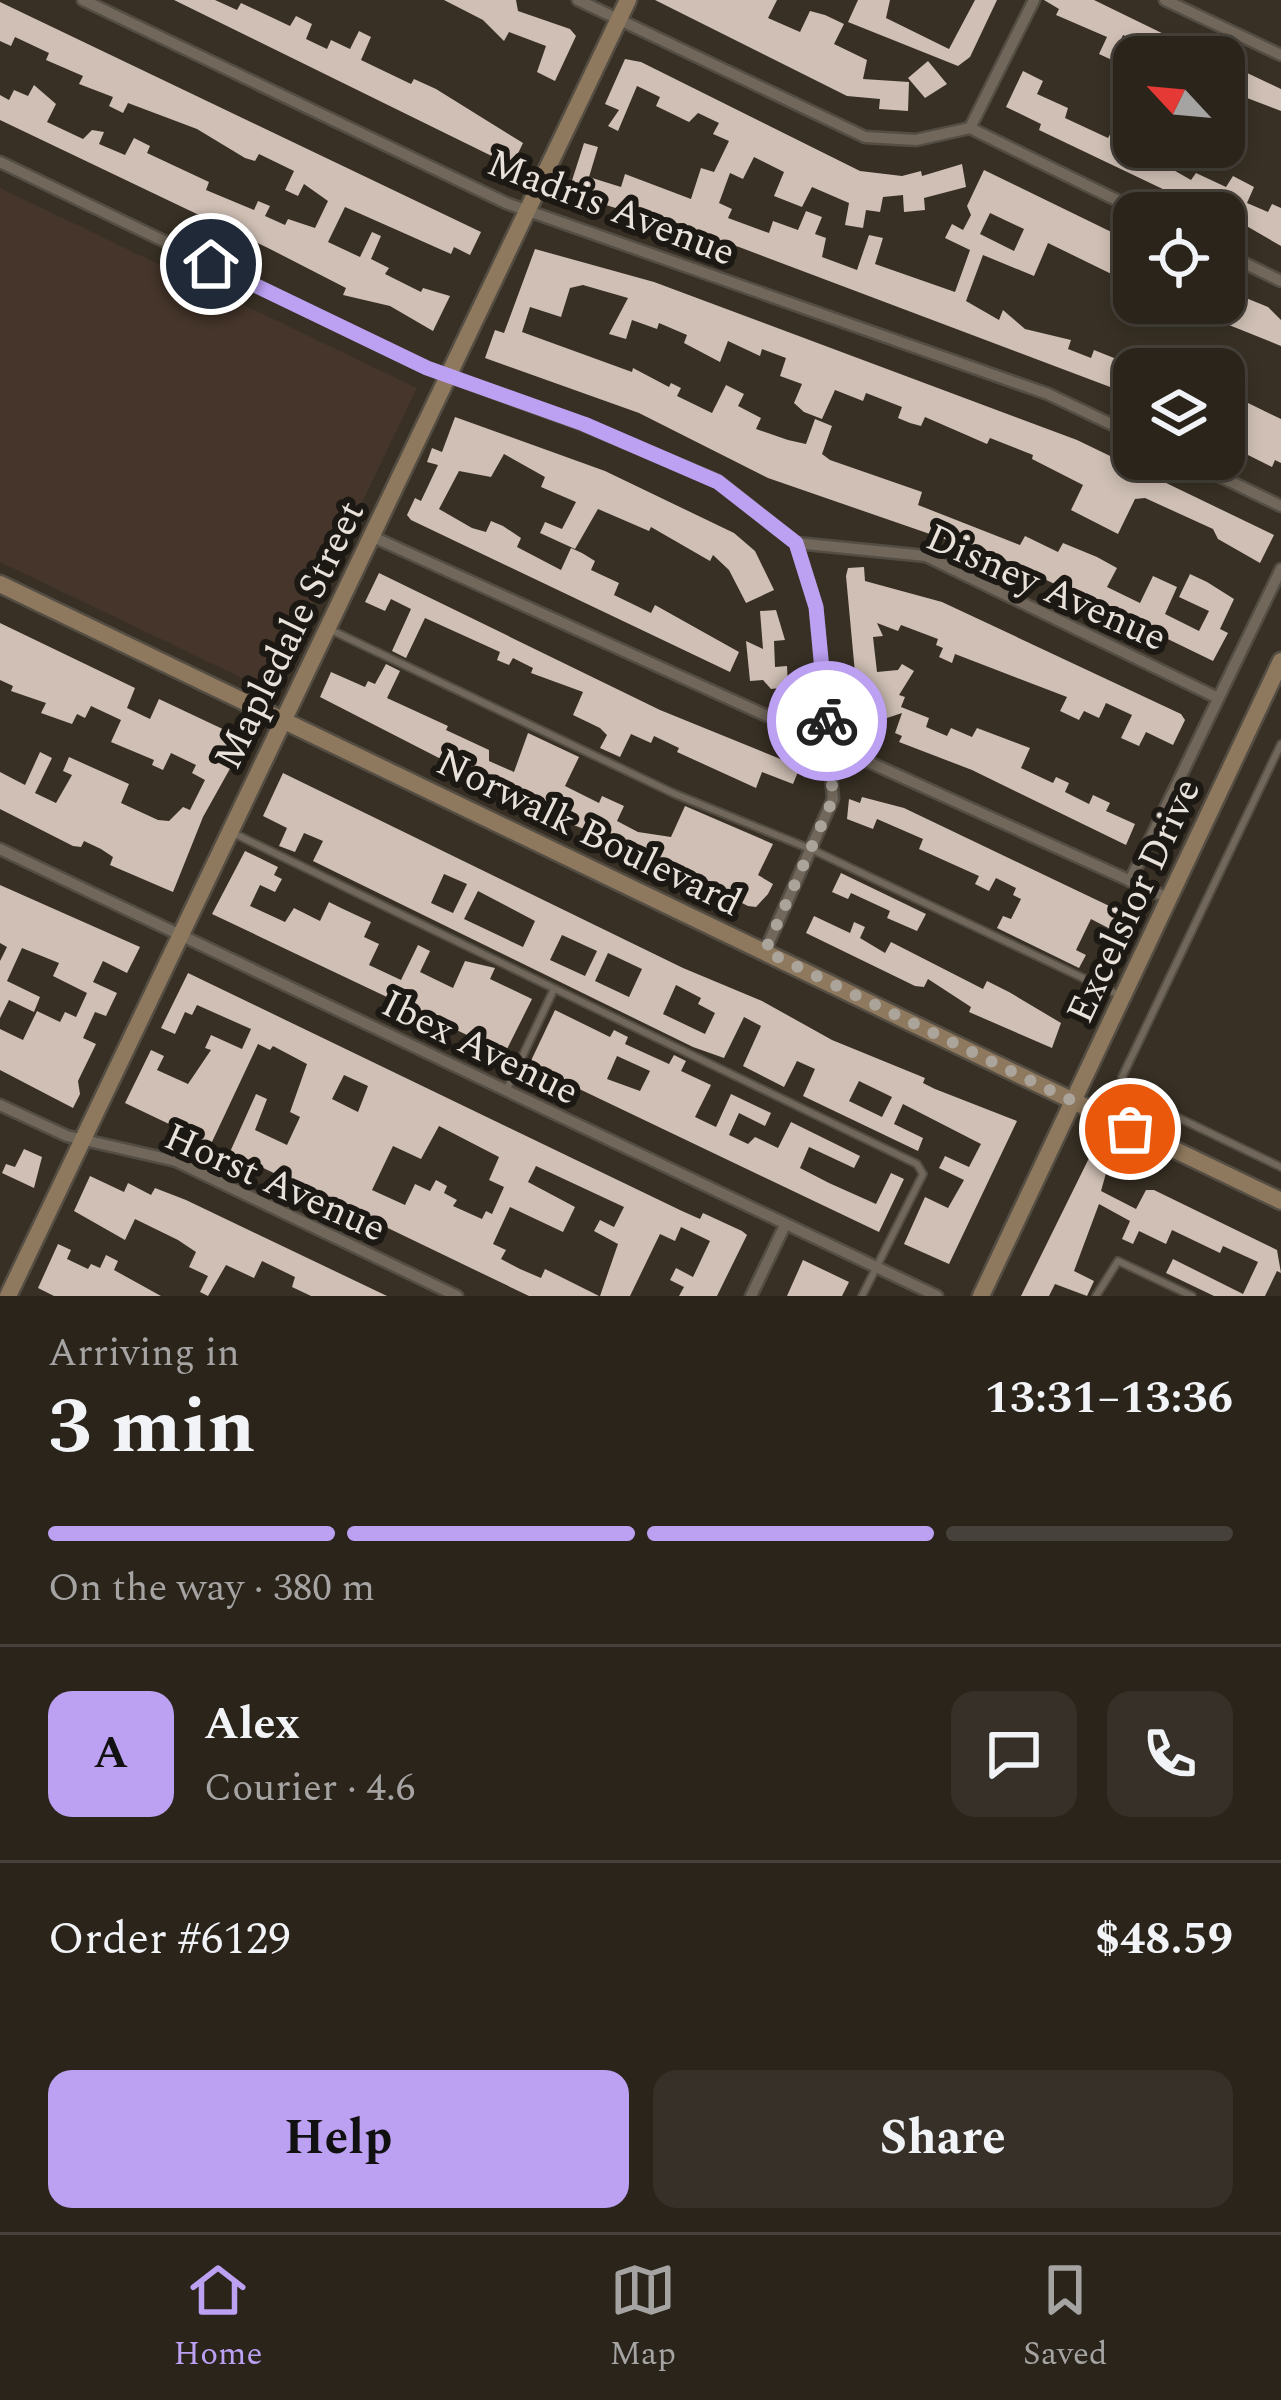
<!DOCTYPE html>
<meta charset="utf-8">
<style>
body{margin:0;font-family:Spectral,serif;background:#363028;color:#f1f3f6;height:100vh;display:flex;flex-direction:column;font-size:45px;white-space:nowrap}
*{box-sizing:border-box;margin:0}
p{font-size:39px;color:#a5a4a3}
.icon{flex:none;width:66px;height:66px;fill:none;stroke:currentColor;stroke-width:2;stroke-linecap:round;stroke-linejoin:round}
.map{position:relative;height:1296px;overflow:hidden}
.panel{display:flex;flex-direction:column;background:#2a241b;flex:1}
.panel>*{flex:none}
.needle{width:78px;rotate:296deg}
.tools{position:absolute;left:1113px;top:36px;display:grid;gap:24px}
.tools a{display:grid;place-items:center;width:132px;height:132px;border-radius:24px;background:#2a241b;box-shadow:0 6px 18px #0003,0 0 0 3px #46413a;font-size:60px}
.pin{position:absolute;display:grid;place-items:center;width:102px;height:102px;color:#fff;margin:-51px;border:6px solid #fff;border-radius:50%;box-shadow:0 3px 12px #0007}
.courier{position:absolute;display:grid;place-items:center;width:120px;height:120px;margin:-60px;border:9px solid #bca0f2;border-radius:50%;background:#fff;color:#222;box-shadow:0 3px 15px #0007}
.headline em{font-style:normal;font-weight:700}
.headline div{display:flex;flex-direction:column-reverse}
.headline{display:flex;align-items:center;justify-content:space-between;height:204px;padding:0 48px}
h1{font-size:78px;font-weight:700;line-height:90px}
.bar{display:grid;grid-template-columns:repeat(4,1fr);gap:18px 12px;align-content:center;height:144px;padding:0 48px}
.bar i{height:15px;border-radius:9px;background:#46413a}
.bar .selected{background:#bca0f2}
.bar p{grid-column:span 4}
.line{display:flex;align-items:center;gap:30px;padding:0 48px;border-top:3px solid #46413a}
.line div{flex:1}
.round{display:grid;place-items:center;flex:none;width:126px;height:126px;border-radius:24px;background:#363028}
.cta{display:flex;gap:24px;margin-top:auto;padding:24px 48px}
.cta a{flex:1;height:138px;border-radius:24px;background:#bca0f2;color:#111;font-size:48px;font-weight:700;line-height:138px;text-align:center}
.cta a+a{background:#363028;color:#f1f3f6}
.tab-bar{display:flex;justify-content:space-around;align-items:center;height:168px;border-top:3px solid #46413a;background:#2a241b;font-size:33px;color:#a5a4a3}
.tab-bar a{display:grid;justify-items:center;gap:6px}
.tab-bar .selected{color:#bca0f2}
.map>svg:first-child{display:block}
.education{fill:#45352a}
.building{fill:#cfbfb4;fill-rule:evenodd}
.lines{fill:none;stroke-linecap:round;stroke-linejoin:round}
.lane-casing{stroke:#544d43;stroke-width:10}
.street-casing{stroke:#544d43;stroke-width:15}
.secondary-casing{stroke:#544d43;stroke-width:21}
.lane{stroke:#71675a;stroke-width:6}
.street{stroke:#71675a;stroke-width:10}
.secondary{stroke:#8f795e;stroke-width:16}
.done{stroke:#aaa49b;stroke-width:12;stroke-dasharray:0 21.6}
.route{stroke:#bca0f2;stroke-width:15}
.labels{text-anchor:middle;stroke-width:12;stroke-linejoin:round;paint-order:stroke}
.street-label{font-size:39px;fill:#e8e2db;stroke:#1c1813}
</style>
<div class="map">
<svg width="1281" height="1296" viewBox="0 0 1281 1296">
<rect width="100%" height="100%" fill="#383024"/>
<path class="education" d="M 0,188 L 417,388 L 271,692 L 0,562 Z"/>
<g class="building">
<path d="M 174,0 L 215,0 L 237,10 L 241,3 L 290,26 L 296,16 L 312,24 L 306,39 L 327,49 L 331,40 L 350,49 L 359,31 L 371,37 L 361,60 L 411,84 L 414,79 L 436,89 L 523,143 L 512,166 Z"/>
<path d="M 444,0 L 516,0 L 518,11 L 570,29 L 576,36 L 555,81 L 537,72 L 546,46 L 509,32 L 504,41 L 483,20 Z"/>
<path d="M 655,0 L 777,0 L 768,18 L 800,32 L 810,11 L 825,15 L 844,24 L 834,44 L 867,60 L 863,79 L 909,82 L 908,111 L 879,109 L 880,99 L 847,96 Z"/>
<path d="M 858,0 L 890,0 L 886,18 L 949,49 L 975,0 L 997,0 L 970,57 L 958,66 L 848,22 Z"/>
<path d="M 1044,0 L 1094,0 L 1211,57 L 1139,57 L 1145,45 L 1123,35 L 1112,60 L 1099,54 L 1107,37 L 1056,15 L 1059,9 Z"/>
<path d="M 0,2 L 481,232 L 470,255 L 454,247 L 451,254 L 345,207 L 328,242 L 360,257 L 372,232 L 381,236 L 371,259 L 389,268 L 385,274 L 421,292 L 423,288 L 450,296 L 433,331 L 390,306 L 343,295 L 346,288 L 270,249 L 0,120 L 0,95 L 9,100 L 14,90 L 28,96 L 34,85 L 56,104 L 47,122 L 83,139 L 92,130 L 104,132 L 99,144 L 125,155 L 134,138 L 150,146 L 147,153 L 209,182 L 206,190 L 254,210 L 258,201 L 270,206 L 265,216 L 285,225 L 288,219 L 315,228 L 328,201 L 304,184 L 298,196 L 285,190 L 294,171 L 259,154 L 255,161 L 245,158 L 197,129 L 128,103 L 123,113 L 109,106 L 113,97 L 79,84 L 83,76 L 46,60 L 49,53 L 15,37 L 11,46 L 0,41 Z"/>
<path d="M 625,59 L 641,62 L 860,171 L 902,176 L 921,171 L 922,176 L 962,164 L 966,187 L 924,198 L 925,210 L 904,212 L 903,195 L 883,197 L 880,212 L 866,210 L 863,228 L 845,225 L 849,203 L 812,187 L 802,207 L 774,196 L 784,172 L 754,157 L 743,179 L 730,173 L 719,203 L 732,209 L 728,218 L 769,233 L 773,221 L 798,230 L 806,211 L 822,217 L 815,234 L 826,238 L 822,257 L 857,270 L 869,235 L 883,238 L 875,264 L 955,292 L 970,250 L 945,238 L 952,224 L 963,230 L 971,215 L 967,206 L 984,170 L 1134,243 L 1134,285 L 1048,243 L 1034,276 L 983,255 L 966,301 L 999,320 L 1003,310 L 1025,329 L 1071,340 L 1068,349 L 1091,358 L 1094,350 L 1134,366 L 1134,396 L 739,247 L 568,193 L 584,143 L 598,147 L 589,177 L 621,187 L 625,174 L 691,199 L 701,168 L 714,172 L 729,141 L 713,134 L 719,123 L 698,113 L 689,122 L 656,106 L 660,97 L 637,86 L 618,131 L 608,126 L 619,110 L 605,104 ZM 990,213 L 1024,229 L 1014,251 L 980,234 Z"/>
<path d="M 928,61 L 947,84 L 925,98 L 908,78 Z"/>
<path d="M 1224,62 L 1281,89 L 1281,111 L 1247,98 L 1240,112 L 1224,104 Z"/>
<path d="M 1023,71 L 1043,81 L 1037,94 L 1068,108 L 1065,118 L 1108,138 L 1112,131 L 1129,140 L 1126,147 L 1163,147 L 1156,160 L 1191,180 L 1196,173 L 1226,187 L 1233,176 L 1254,187 L 1247,203 L 1268,212 L 1272,204 L 1281,208 L 1281,246 L 1224,213 L 1213,213 L 1039,130 L 1041,124 L 1006,107 Z"/>
<path d="M 535,249 L 654,282 L 1077,440 L 1274,535 L 1260,563 L 1218,539 L 1213,529 L 1145,498 L 1135,499 L 1118,534 L 1071,510 L 1083,485 L 1032,459 L 1033,455 L 990,438 L 987,444 L 925,417 L 921,426 L 910,423 L 898,418 L 902,407 L 866,393 L 863,401 L 835,390 L 822,419 L 804,412 L 794,403 L 802,384 L 780,376 L 786,358 L 762,349 L 760,356 L 728,341 L 720,362 L 684,343 L 687,335 L 659,323 L 657,329 L 632,320 L 626,339 L 609,334 L 628,298 L 583,285 L 570,288 L 561,317 L 530,307 L 522,332 L 632,372 L 633,368 L 669,387 L 671,383 L 681,388 L 677,396 L 712,413 L 726,385 L 744,394 L 738,406 L 761,418 L 756,429 L 788,440 L 806,444 L 815,419 L 832,426 L 822,454 L 830,460 L 922,492 L 918,505 L 1020,545 L 1025,536 L 1058,552 L 1063,543 L 1097,557 L 1117,568 L 1107,587 L 1140,603 L 1153,576 L 1177,587 L 1165,614 L 1199,631 L 1209,611 L 1179,597 L 1190,574 L 1207,582 L 1234,599 L 1220,629 L 1228,633 L 1213,661 L 1005,560 L 768,478 L 639,413 L 485,358 L 495,330 L 504,333 Z"/>
<path d="M 1224,289 L 1268,307 L 1281,320 L 1281,346 L 1219,321 Z"/>
<path d="M 1246,402 L 1281,419 L 1281,463 L 1275,460 L 1272,467 L 1224,443 L 1224,409 L 1239,416 Z"/>
<path d="M 455,417 L 605,471 L 734,533 L 755,551 L 774,590 L 746,603 L 729,570 L 713,555 L 710,561 L 651,527 L 649,531 L 598,509 L 575,549 L 540,533 L 545,522 L 562,529 L 576,502 L 541,487 L 545,477 L 504,454 L 491,477 L 459,471 L 439,509 L 472,528 L 486,532 L 491,521 L 503,526 L 521,538 L 517,547 L 561,570 L 571,548 L 582,553 L 595,561 L 591,570 L 619,583 L 614,595 L 651,613 L 655,605 L 739,652 L 730,672 L 411,520 L 407,515 L 415,498 L 421,501 L 438,465 L 427,462 L 432,448 L 442,452 Z"/>
<path d="M 864,567 L 865,581 L 942,602 L 1181,714 L 1185,720 L 1173,745 L 1146,732 L 1139,746 L 1121,738 L 1132,715 L 1106,703 L 1099,718 L 1084,711 L 1079,720 L 1060,711 L 1067,697 L 955,654 L 952,663 L 939,657 L 943,648 L 936,645 L 938,639 L 901,625 L 898,631 L 877,623 L 883,636 L 873,637 L 877,672 L 898,670 L 902,664 L 914,671 L 899,695 L 905,697 L 901,707 L 929,718 L 926,727 L 947,736 L 951,728 L 972,737 L 977,728 L 1030,748 L 1021,768 L 1053,783 L 1056,777 L 1069,783 L 1065,792 L 1089,804 L 1093,795 L 1110,803 L 1106,811 L 1135,824 L 1126,845 L 972,770 L 899,742 L 902,736 L 895,733 L 902,713 L 860,727 L 846,576 L 848,568 Z"/>
<path d="M 379,573 L 660,710 L 800,767 L 793,784 L 762,772 L 756,788 L 677,752 L 679,748 L 654,736 L 651,743 L 631,734 L 620,757 L 600,748 L 607,735 L 600,728 L 573,715 L 583,692 L 531,673 L 533,668 L 513,658 L 509,665 L 497,660 L 500,652 L 425,618 L 406,658 L 392,651 L 411,609 L 391,599 L 385,611 L 365,602 Z"/>
<path d="M 776,610 L 785,640 L 774,641 L 775,667 L 787,666 L 788,687 L 771,689 L 763,680 L 750,681 L 746,641 L 763,649 L 760,611 Z"/>
<path d="M 0,623 L 135,688 L 127,708 L 150,719 L 159,699 L 246,740 L 203,817 L 173,892 L 110,865 L 113,857 L 101,849 L 84,841 L 81,847 L 73,846 L 0,809 L 0,772 L 25,785 L 40,752 L 52,758 L 35,793 L 56,803 L 72,775 L 63,771 L 69,757 L 129,784 L 121,803 L 158,820 L 169,821 L 183,807 L 190,810 L 205,780 L 192,773 L 196,765 L 171,753 L 163,770 L 152,765 L 154,760 L 111,742 L 121,720 L 91,706 L 85,718 L 77,714 L 72,724 L 41,713 L 46,703 L 11,691 L 13,686 L 0,680 Z"/>
<path d="M 386,664 L 400,671 L 387,698 L 448,726 L 446,730 L 489,750 L 489,761 L 514,772 L 528,733 L 579,757 L 565,786 L 599,803 L 602,796 L 624,806 L 617,821 L 638,832 L 671,837 L 685,806 L 773,844 L 758,875 L 773,884 L 768,894 L 756,907 L 748,906 L 627,846 L 556,818 L 320,697 L 331,672 L 365,687 L 368,681 L 375,684 Z"/>
<path d="M 283,773 L 683,968 L 762,1001 L 832,1040 L 925,1078 L 923,1083 L 935,1089 L 1017,1121 L 949,1264 L 904,1244 L 925,1197 L 948,1208 L 964,1180 L 939,1168 L 945,1156 L 969,1167 L 981,1144 L 903,1104 L 894,1124 L 923,1138 L 918,1151 L 803,1096 L 815,1069 L 797,1061 L 784,1087 L 743,1066 L 761,1026 L 744,1017 L 724,1058 L 693,1047 L 313,861 L 323,841 L 304,833 L 295,852 L 279,846 L 287,828 L 263,816 ZM 444,874 L 467,884 L 453,913 L 431,903 ZM 478,891 L 535,921 L 523,947 L 464,919 ZM 562,935 L 597,951 L 585,976 L 550,960 ZM 608,953 L 642,969 L 629,997 L 595,981 ZM 676,985 L 701,998 L 698,1004 L 715,1013 L 705,1034 L 663,1014 ZM 859,1081 L 892,1097 L 882,1117 L 849,1101 Z"/>
<path d="M 862,797 L 904,808 L 1124,913 L 1114,931 L 1091,919 L 1076,950 L 1086,955 L 1079,968 L 997,928 L 1003,916 L 1011,919 L 1021,899 L 1013,895 L 1016,888 L 996,878 L 989,891 L 975,884 L 979,876 L 919,849 L 923,839 L 877,819 L 873,829 L 847,819 L 849,799 L 860,803 Z"/>
<path d="M 245,851 L 278,867 L 274,875 L 282,879 L 275,892 L 260,885 L 250,906 L 285,922 L 294,908 L 320,921 L 329,902 L 341,908 L 371,922 L 364,937 L 379,944 L 369,965 L 401,980 L 418,945 L 430,951 L 420,972 L 453,988 L 465,961 L 495,968 L 490,979 L 532,999 L 505,1053 L 212,914 Z"/>
<path d="M 841,873 L 926,914 L 917,931 L 887,918 L 890,911 L 851,893 L 848,899 L 832,892 Z"/>
<path d="M 0,885 L 140,947 L 127,973 L 103,961 L 93,982 L 117,993 L 106,1016 L 95,1012 L 83,1038 L 96,1044 L 78,1081 L 80,1094 L 73,1108 L 0,1070 L 0,1029 L 23,1040 L 37,1011 L 60,1022 L 65,1012 L 76,1017 L 87,993 L 53,976 L 59,963 L 22,948 L 7,981 L 40,997 L 34,1012 L 9,1000 L 0,1018 L 0,961 L 7,947 L 0,943 Z"/>
<path d="M 814,916 L 850,933 L 854,922 L 865,927 L 860,938 L 885,953 L 891,942 L 983,989 L 987,981 L 1009,992 L 1061,1023 L 1052,1048 L 969,1012 L 971,1007 L 928,979 L 924,987 L 915,986 L 806,933 Z"/>
<path d="M 188,973 L 682,1211 L 700,1219 L 703,1213 L 742,1231 L 747,1235 L 717,1296 L 679,1296 L 684,1287 L 670,1280 L 676,1268 L 693,1277 L 710,1241 L 681,1227 L 675,1241 L 660,1234 L 630,1296 L 600,1296 L 618,1244 L 594,1231 L 600,1220 L 614,1227 L 624,1207 L 536,1166 L 528,1182 L 575,1207 L 563,1232 L 510,1207 L 493,1244 L 506,1250 L 501,1259 L 520,1269 L 541,1278 L 545,1269 L 599,1296 L 529,1296 L 230,1152 L 256,1094 L 267,1099 L 255,1130 L 287,1145 L 300,1117 L 290,1112 L 307,1064 L 273,1046 L 270,1050 L 258,1044 L 211,1144 L 125,1103 L 151,1050 L 164,1056 L 157,1070 L 188,1084 L 211,1050 L 205,1048 L 211,1035 L 242,1049 L 251,1029 L 197,1005 L 192,1015 L 185,1012 L 175,1034 L 161,1028 ZM 344,1075 L 368,1086 L 358,1112 L 332,1099 ZM 439,1126 L 499,1157 L 489,1180 L 504,1187 L 492,1214 L 486,1211 L 482,1219 L 453,1206 L 457,1200 L 444,1193 L 447,1186 L 436,1180 L 430,1191 L 415,1184 L 405,1205 L 372,1190 L 393,1146 L 421,1159 Z"/>
<path d="M 555,1010 L 610,1037 L 614,1030 L 628,1037 L 625,1044 L 669,1064 L 674,1055 L 686,1061 L 681,1071 L 711,1085 L 695,1117 L 716,1127 L 731,1094 L 771,1113 L 765,1126 L 739,1113 L 729,1135 L 748,1144 L 755,1137 L 778,1148 L 791,1122 L 860,1156 L 854,1168 L 809,1147 L 800,1168 L 829,1183 L 876,1204 L 891,1173 L 904,1179 L 879,1232 L 529,1065 ZM 617,1056 L 650,1071 L 640,1091 L 607,1079 Z"/>
<path d="M 24,1149 L 42,1157 L 34,1188 L 2,1173 L 6,1164 L 15,1167 Z"/>
<path d="M 1093,1150 L 1110,1159 L 1101,1191 L 1136,1209 L 1146,1190 L 1154,1190 L 1277,1250 L 1281,1273 L 1277,1271 L 1265,1296 L 1214,1296 L 1166,1273 L 1173,1259 L 1243,1294 L 1258,1262 L 1223,1246 L 1220,1253 L 1172,1230 L 1166,1244 L 1139,1231 L 1133,1244 L 1122,1239 L 1130,1221 L 1099,1204 L 1074,1271 L 1094,1281 L 1087,1296 L 1055,1284 L 1049,1296 L 1021,1296 Z"/>
<path d="M 90,1176 L 124,1192 L 128,1183 L 151,1195 L 155,1188 L 186,1200 L 387,1296 L 311,1296 L 292,1287 L 295,1277 L 262,1261 L 254,1278 L 226,1265 L 208,1296 L 200,1292 L 208,1276 L 189,1267 L 196,1252 L 178,1240 L 135,1219 L 125,1240 L 74,1211 Z"/>
<path d="M 58,1244 L 71,1250 L 67,1259 L 88,1269 L 91,1264 L 100,1268 L 106,1255 L 118,1261 L 114,1270 L 161,1296 L 54,1296 L 38,1288 Z"/>
<path d="M 803,1260 L 849,1282 L 842,1296 L 787,1296 Z"/>
</g>
<g class="lines">
<g class="lane-casing">
<g id="lane">
<path d="M 331,630 L 675,794 L 813,850 L 1119,995"/>
<path d="M 1281,744 L 1122,1077 L 1133,1096 L 1281,1167"/>
<path d="M 233,833 L 917,1164 L 923,1174 L 862,1296"/>
<path d="M 507,1089 L 554,989"/>
<path d="M 1096,1296 L 1118,1261 L 1192,1296"/>
</g>
</g>
<g class="street-casing">
<g id="street">
<path d="M 83,0 L 506,203 L 1048,394 L 1134,435"/>
<path d="M 578,0 L 865,137 L 916,140 L 970,128 L 1143,213"/>
<path d="M 1165,0 L 1281,55"/>
<path d="M 970,128 L 1034,0"/>
<path d="M 0,162 L 427,368 L 584,425 L 718,481 L 796,543 L 926,556 L 1218,698"/>
<path d="M 1224,253 L 1281,281"/>
<path d="M 1184,459 L 1281,506"/>
<path d="M 371,536 L 1168,898"/>
<path d="M 0,849 L 937,1296"/>
<path d="M 1130,881 L 1281,569"/>
<path d="M 765,951 L 833,799 L 816,607 L 796,543"/>
<path d="M 0,1105 L 67,1136 L 176,1161 L 457,1296"/>
<path d="M 751,1296 L 785,1225"/>
</g>
</g>
<g class="secondary-casing">
<g id="secondary">
<path d="M 0,584 L 1281,1201"/>
<path d="M 8,1296 L 628,0"/>
<path d="M 981,1296 L 1281,661"/>
</g>
</g>
<use href="#lane" class="lane"/>
<use href="#street" class="street"/>
<use href="#secondary" class="secondary"/>
</g>
<g class="lines">
<path class="done" d="M 827,721 L 833,799 L 765,951 L 1130,1129"/>
<path class="route" d="M 211,264 L 427,368 L 584,424 L 718,482 L 796,543 L 816,607 L 827,721"/>
</g>
<g class="labels">
<g class="street-label">
<text transform="translate(612 206) rotate(21)" y="14">Madris Avenue</text>
<text transform="translate(1047 586) rotate(24)" y="14">Disney Avenue</text>
<text transform="translate(288 634) rotate(-64)" y="14">Mapledale Street</text>
<text transform="translate(590 831) rotate(26)" y="14">Norwalk Boulevard</text>
<text transform="translate(1132 900) rotate(-65)" y="14">Excelsior Drive</text>
<text transform="translate(481 1046) rotate(26)" y="14">Ibex Avenue</text>
<text transform="translate(276 1181) rotate(24)" y="14">Horst Avenue</text>
</g>
</g>
</svg>
<div class="tools">
<a><svg class="needle" viewBox="-14 -14 28 28"><path d="M0-13l5 13h-10z" fill="#e53935"/><path d="M0 13l5-13h-10z" fill="#a5a4a3"/></svg></a>
<a><svg class="icon" aria-label="locate" viewBox="0 0 24 24"><circle cx="12" cy="12" r="6"/><path d="M12 2v4M12 18v4M2 12h4M18 12h4"/></svg></a>
<a><svg class="icon" aria-label="layers" viewBox="0 0 24 24"><path d="M12 4l9 5-9 5-9-5zM3 14l9 5 9-5"/></svg></a>
</div>
<div class="pin" style="left:1130px;top:1129px;background:#ea580c"><svg class="icon" aria-label="bag" viewBox="0 0 24 24"><path d="M5 8h14l-1 12H6zM9 8a3 3 0 0 1 6 0"/></svg></div>
<div class="pin" style="left:211px;top:264px;background:#1f2937"><svg class="icon" aria-label="home" viewBox="0 0 24 24"><path d="M3 11l9-7 9 7M6 9v11h12V9"/></svg></div>
<div class="courier" style="left:827px;top:721px"><svg class="icon" aria-label="bike" viewBox="0 0 24 24"><circle cx="6" cy="16" r="4"/><circle cx="18" cy="16" r="4"/><path d="M6 16l4-8h5l3 8M10 8l3 8H6M13 5h3"/></svg></div>
</div>
<section class="panel">
<div class="headline"><div><h1>3 min</h1><p>Arriving in</p></div><em>13:31–13:36</em></div>
<div class="bar"><i class="selected"></i><i class="selected"></i><i class="selected"></i><i></i><p>On the way · 380 m</p></div>
<div class="line" style="height:216px"><b class="round" style="background:#bca0f2;color:#111">A</b><div><b>Alex</b><p>Courier · 4.6</p></div><a class="round"><svg class="icon" aria-label="chat" viewBox="0 0 24 24"><path d="M4 5h16v11H9l-5 4z"/></svg></a><a class="round"><svg class="icon" aria-label="phone" viewBox="0 0 24 24"><path d="M5 4h4l2 5-3 2q2 4 5 5l2-3 5 2v4C11 20 4 13 5 4z"/></svg></a></div>
<div class="line" style="height:156px"><div>Order #6129</div><b>$48.59</b></div>
<div class="cta"><a>Help</a><a>Share</a></div>
</section>
<nav class="tab-bar">
<a class="selected"><svg class="icon" aria-label="home" viewBox="0 0 24 24"><path d="M3 11l9-7 9 7M6 9v11h12V9"/></svg>Home</a>
<a><svg class="icon" aria-label="map" viewBox="0 0 24 24"><path d="M3 6l6-2 6 2 6-2v14l-6 2-6-2-6 2zM9 4v14M15 6v14"/></svg>Map</a>
<a><svg class="icon" aria-label="saved" viewBox="0 0 24 24"><path d="M7 4h10v16l-5-4-5 4z"/></svg>Saved</a>
</nav>
